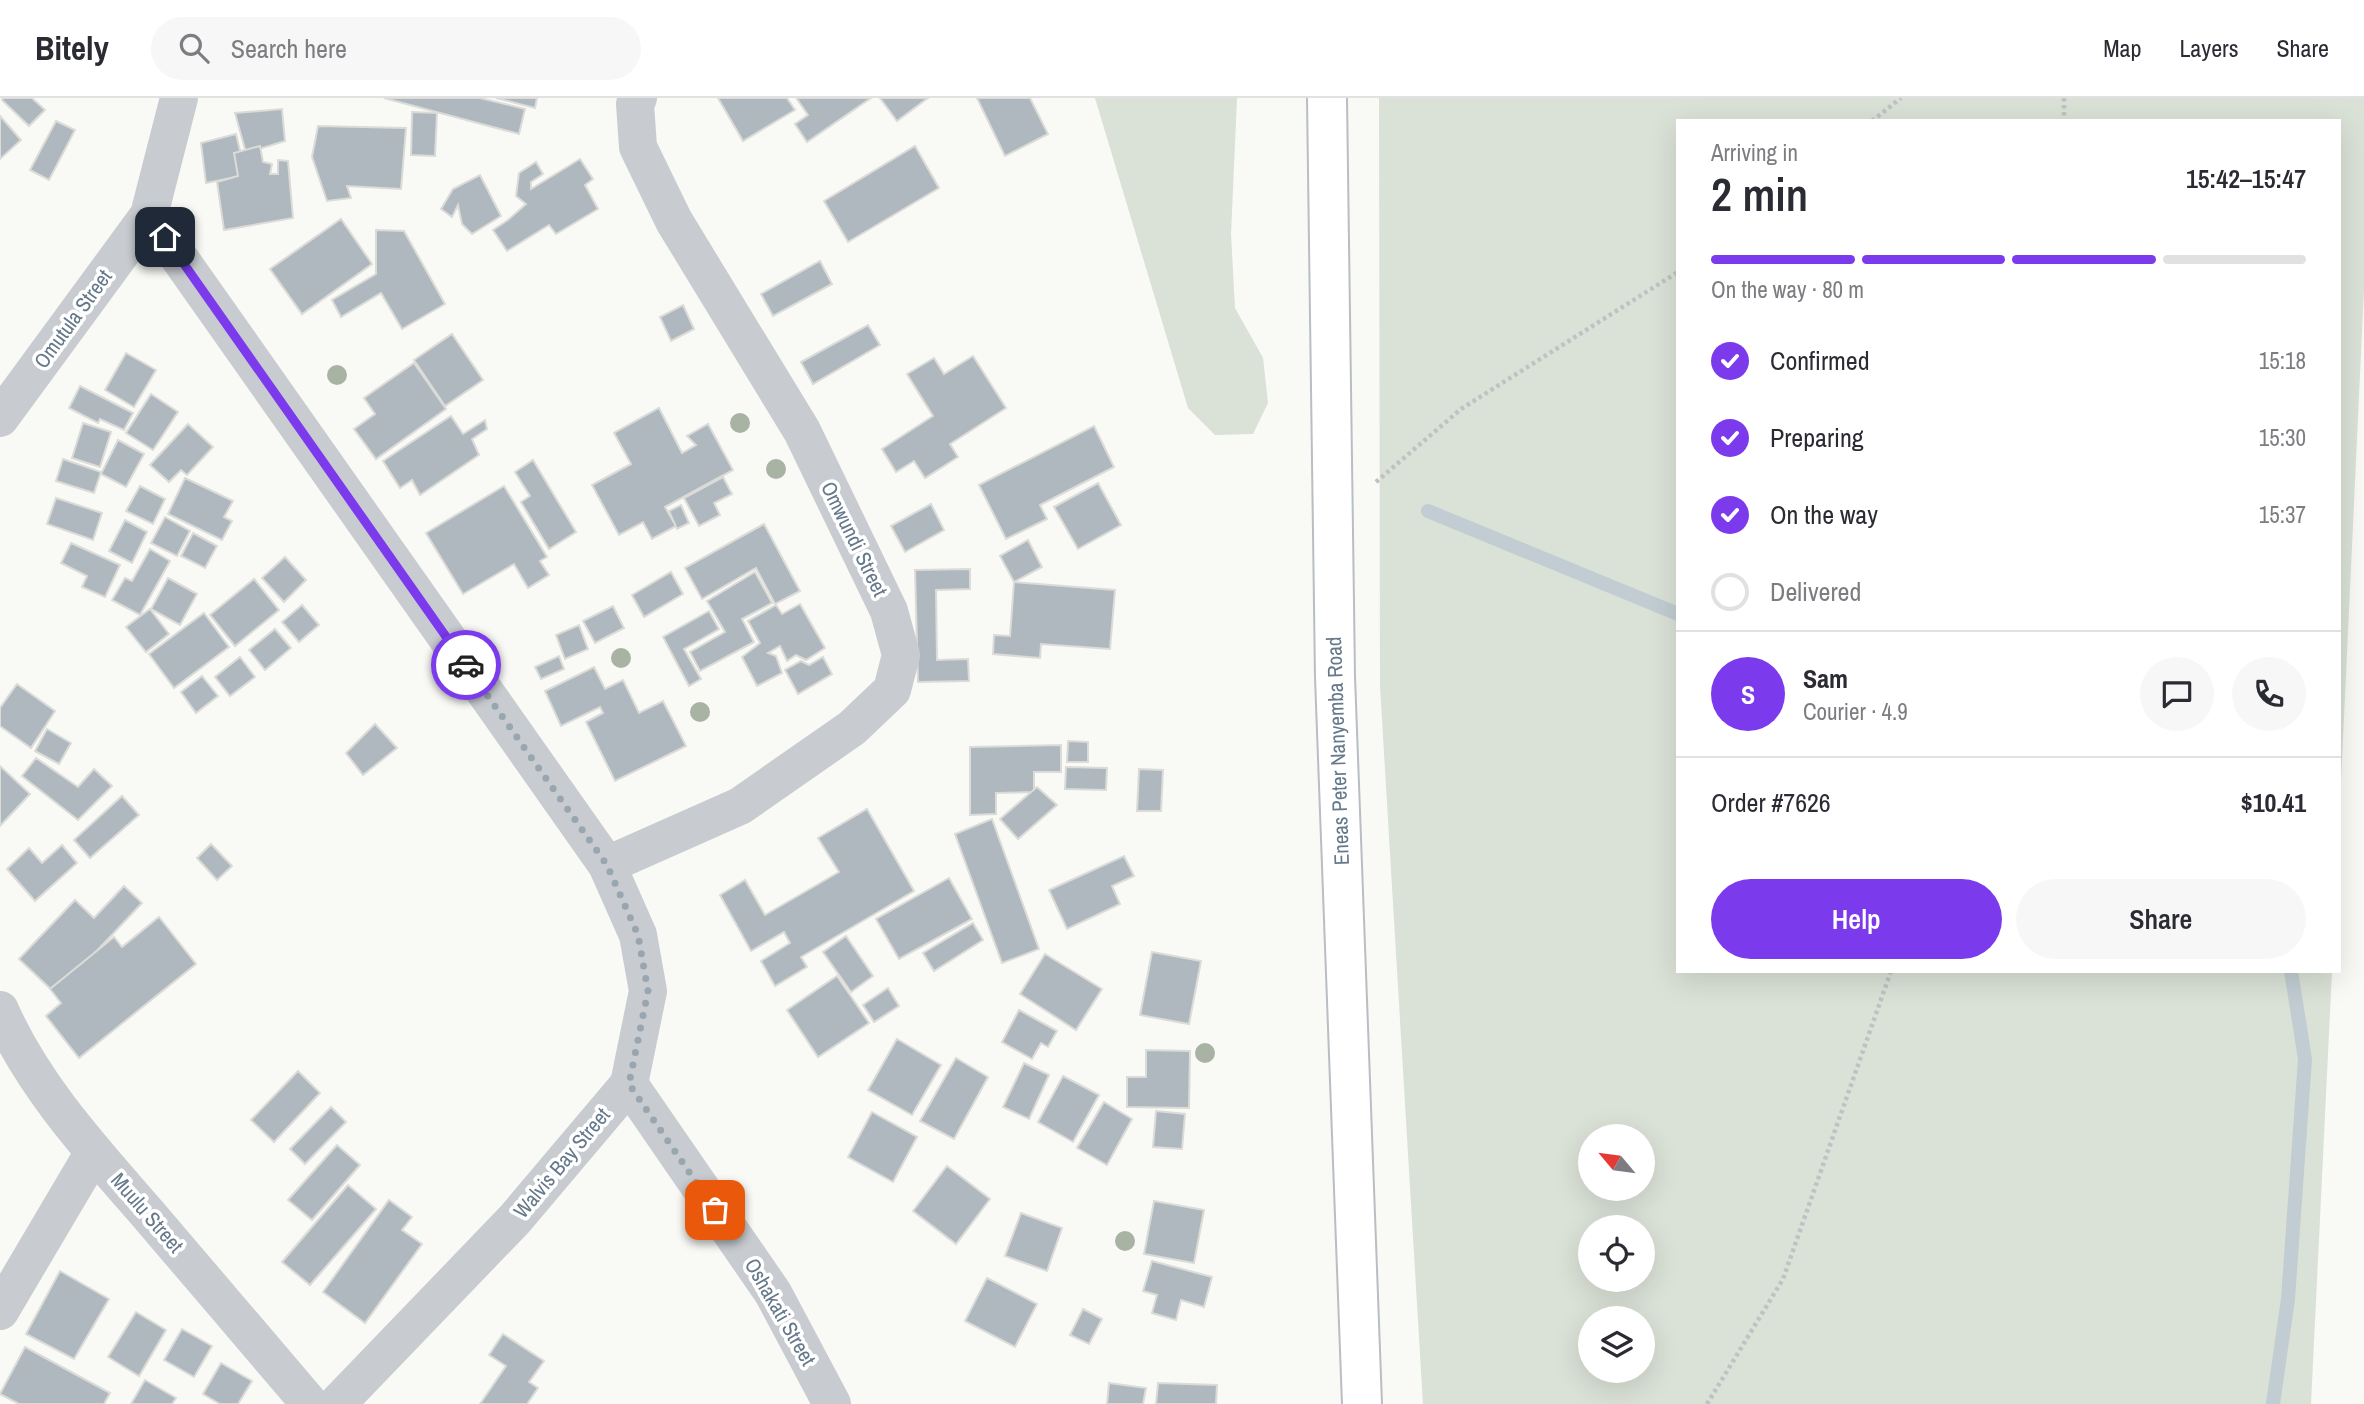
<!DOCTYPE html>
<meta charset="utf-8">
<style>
body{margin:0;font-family:"Archivo Narrow",sans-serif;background:#f7f7f7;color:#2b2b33;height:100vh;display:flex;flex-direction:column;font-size:26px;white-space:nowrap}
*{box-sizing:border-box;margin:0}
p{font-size:23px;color:#7c7c81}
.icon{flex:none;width:38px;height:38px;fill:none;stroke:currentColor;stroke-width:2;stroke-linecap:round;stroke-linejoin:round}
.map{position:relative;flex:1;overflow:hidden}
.side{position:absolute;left:1676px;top:21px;width:665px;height:854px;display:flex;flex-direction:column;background:#fff;border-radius:0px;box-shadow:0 7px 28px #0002}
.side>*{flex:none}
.needle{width:46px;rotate:299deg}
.tools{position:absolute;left:1578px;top:1026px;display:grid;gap:14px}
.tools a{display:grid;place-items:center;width:77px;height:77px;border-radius:50%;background:#fff;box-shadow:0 7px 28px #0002;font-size:35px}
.pin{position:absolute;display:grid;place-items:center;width:60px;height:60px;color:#fff;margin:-30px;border-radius:14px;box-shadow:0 4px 10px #0006}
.courier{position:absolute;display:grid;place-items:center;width:70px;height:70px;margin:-35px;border:5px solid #7c3aed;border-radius:50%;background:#fff;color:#222;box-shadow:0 2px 9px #0007}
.head em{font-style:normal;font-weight:600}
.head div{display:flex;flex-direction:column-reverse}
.head{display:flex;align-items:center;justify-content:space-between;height:119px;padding:0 35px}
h1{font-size:46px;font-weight:600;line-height:52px}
.bar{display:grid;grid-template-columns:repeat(4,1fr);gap:10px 7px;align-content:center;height:84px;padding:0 35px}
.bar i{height:9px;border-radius:5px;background:#e1e1e2}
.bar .selected{background:#7c3aed}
.bar p{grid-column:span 4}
.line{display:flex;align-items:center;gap:18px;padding:0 35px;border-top:2px solid #e1e1e2}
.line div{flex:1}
.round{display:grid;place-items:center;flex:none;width:74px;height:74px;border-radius:37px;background:#f7f7f7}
ol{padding:0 35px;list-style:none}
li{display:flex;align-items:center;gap:21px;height:77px}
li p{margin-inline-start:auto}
li .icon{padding:7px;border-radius:50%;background:#7c3aed;color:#fff;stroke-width:4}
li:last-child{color:#7c7c81}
li i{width:38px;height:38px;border:4px solid #e1e1e2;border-radius:50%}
.cta{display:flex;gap:14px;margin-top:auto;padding:14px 35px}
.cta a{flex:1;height:80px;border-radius:42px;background:#7c3aed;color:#fff;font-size:28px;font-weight:600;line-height:80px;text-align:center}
.cta a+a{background:#f7f7f7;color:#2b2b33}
header{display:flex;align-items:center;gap:42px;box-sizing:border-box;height:98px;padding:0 35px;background:#fff;border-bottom:2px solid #e1e1e2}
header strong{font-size:33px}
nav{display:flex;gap:38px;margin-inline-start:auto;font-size:24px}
.search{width:490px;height:63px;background:#f7f7f7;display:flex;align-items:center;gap:18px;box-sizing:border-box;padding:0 24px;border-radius:38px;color:#7c7c81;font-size:26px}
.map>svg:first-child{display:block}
.green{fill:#dae1d6;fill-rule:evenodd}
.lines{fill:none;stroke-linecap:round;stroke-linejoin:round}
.stream{stroke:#c1cdd2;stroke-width:14}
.building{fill:#afb8be;stroke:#dbdbd8;stroke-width:2}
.secondary-casing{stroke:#b8bec3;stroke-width:42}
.path{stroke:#bfc2c4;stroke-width:4.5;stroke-dasharray:3.5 3.5;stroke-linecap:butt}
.minor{stroke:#c8ccd0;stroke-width:38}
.secondary{stroke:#fff;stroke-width:38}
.tree{fill:#a8b3a4}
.done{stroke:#99a6b0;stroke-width:7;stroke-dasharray:0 12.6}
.route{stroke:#7c3aed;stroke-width:9}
.labels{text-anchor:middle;stroke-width:7;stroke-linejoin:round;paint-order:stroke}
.street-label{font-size:21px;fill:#65798a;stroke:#fff}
</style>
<header>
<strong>Bitely</strong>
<div class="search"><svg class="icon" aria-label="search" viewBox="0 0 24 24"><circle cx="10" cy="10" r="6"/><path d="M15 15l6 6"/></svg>Search here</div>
<nav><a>Map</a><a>Layers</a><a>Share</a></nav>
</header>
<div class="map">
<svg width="2364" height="1306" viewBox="0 0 2364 1306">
<rect width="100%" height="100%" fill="#f9f9f6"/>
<g class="green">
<path d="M 1095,0 L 1237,0 L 1231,136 L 1235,210 L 1263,260 L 1268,305 L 1253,336 L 1215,337 L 1188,310 Z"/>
<path d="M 1379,0 L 2364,0 L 2364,191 L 2340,705 L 2340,23 L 1678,23 L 1678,873 L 2332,873 L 2311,1306 L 1423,1306 L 1380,588 ZM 1591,1038 L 1643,1038 L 1643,1090 L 1591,1090 ZM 1591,1129 L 1643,1129 L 1643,1181 L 1591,1181 ZM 1591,1220 L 1643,1220 L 1643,1272 L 1591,1272 Z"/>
</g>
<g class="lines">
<g class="stream">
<path d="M 1428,413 L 1678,516"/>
<path d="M 2273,1306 L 2288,1201 L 2305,961 L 2291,873"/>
</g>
</g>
<g class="building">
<path d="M 3,0 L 32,0 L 45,12 L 29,28 L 2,2 Z"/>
<path d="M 384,0 L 480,0 L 525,11 L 519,36 Z"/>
<path d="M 496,0 L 537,0 L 535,10 Z"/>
<path d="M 718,0 L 787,0 L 795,12 L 743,43 Z"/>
<path d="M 798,0 L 871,0 L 807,44 L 795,26 L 808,17 L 797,1 Z"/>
<path d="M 880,0 L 928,0 L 897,23 Z"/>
<path d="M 977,0 L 1030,0 L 1048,36 L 1005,58 Z"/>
<path d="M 282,11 L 285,43 L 246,55 L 235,15 Z"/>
<path d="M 412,14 L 437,15 L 435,58 L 411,57 Z"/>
<path d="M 0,18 L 21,42 L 0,61 Z"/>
<path d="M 56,23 L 75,32 L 49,82 L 30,72 Z"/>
<path d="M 318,28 L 406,30 L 401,91 L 347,88 L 351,100 L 327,103 L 312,59 Z"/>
<path d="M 236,36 L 246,77 L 206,85 L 201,45 Z"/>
<path d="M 260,48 L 263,64 L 272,66 L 270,76 L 278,76 L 278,62 L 288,63 L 293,120 L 224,132 L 217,84 L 238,78 L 234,55 Z"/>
<path d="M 915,48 L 939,90 L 848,144 L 824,103 Z"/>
<path d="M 580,61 L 593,81 L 585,87 L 598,111 L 556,136 L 549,127 L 507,153 L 493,132 L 508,122 L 526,106 L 516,98 L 519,75 L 536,64 L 543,76 L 531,84 L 531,91 Z"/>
<path d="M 480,77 L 501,118 L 472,136 L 462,126 L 458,107 L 452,119 L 441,111 L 453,91 Z"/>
<path d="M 341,121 L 372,166 L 302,216 L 270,171 Z"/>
<path d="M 376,132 L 404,133 L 445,206 L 402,231 L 381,195 L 341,219 L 332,202 L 376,176 Z"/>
<path d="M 820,163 L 832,186 L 773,218 L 761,196 Z"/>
<path d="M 683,207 L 694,231 L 671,243 L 660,219 Z"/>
<path d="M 868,227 L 880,247 L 813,286 L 801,264 Z"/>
<path d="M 452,236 L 483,282 L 445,308 L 414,262 Z"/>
<path d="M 126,255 L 156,272 L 134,309 L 105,292 Z"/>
<path d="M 973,258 L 1006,310 L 950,346 L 958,359 L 925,380 L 914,363 L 896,374 L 882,351 L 933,318 L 907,276 L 934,260 L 944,276 Z"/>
<path d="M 414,265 L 446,311 L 376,361 L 354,331 L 375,316 L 364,300 Z"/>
<path d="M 80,288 L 133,315 L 124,332 L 100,321 L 98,325 L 69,310 Z"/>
<path d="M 151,296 L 178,314 L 153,352 L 126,335 Z"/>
<path d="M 659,310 L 682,355 L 696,347 L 687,338 L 708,326 L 733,372 L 665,409 L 676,428 L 652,441 L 643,424 L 619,437 L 592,387 L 631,366 L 614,335 Z"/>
<path d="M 451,318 L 463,336 L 485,322 L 487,331 L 472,341 L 479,357 L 420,397 L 412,382 L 400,390 L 383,363 Z"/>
<path d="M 83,325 L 111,334 L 100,369 L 72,360 Z"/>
<path d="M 188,326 L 213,349 L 187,377 L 181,372 L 169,384 L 150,367 Z"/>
<path d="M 1094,328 L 1114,369 L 1040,407 L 1047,421 L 1006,441 L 979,387 Z"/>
<path d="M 118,342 L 144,356 L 126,389 L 101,376 Z"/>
<path d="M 63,361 L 101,374 L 94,395 L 56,383 Z"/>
<path d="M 533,362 L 576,434 L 549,451 L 521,404 L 530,398 L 515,374 Z"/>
<path d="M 723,379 L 732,396 L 714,405 L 720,417 L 699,428 L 684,400 Z"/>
<path d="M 185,380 L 233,403 L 224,419 L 232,423 L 222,442 L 168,416 Z"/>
<path d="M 1098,385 L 1121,427 L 1078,451 L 1054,409 Z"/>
<path d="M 140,388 L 165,401 L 153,426 L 126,413 Z"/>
<path d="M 504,388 L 547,459 L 540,463 L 549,477 L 528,490 L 514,466 L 463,496 L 426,435 Z"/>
<path d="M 56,400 L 102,415 L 93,442 L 47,426 Z"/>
<path d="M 931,406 L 944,432 L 905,454 L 891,428 Z"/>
<path d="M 681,407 L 689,425 L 677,431 L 669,413 Z"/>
<path d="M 165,419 L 190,433 L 177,458 L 151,445 Z"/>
<path d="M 125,422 L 147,434 L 132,465 L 109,453 Z"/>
<path d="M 764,426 L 800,493 L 775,506 L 756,470 L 702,501 L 685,470 Z"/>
<path d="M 193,435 L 217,448 L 205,470 L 181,458 Z"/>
<path d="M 1028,442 L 1042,469 L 1014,484 L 1000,458 Z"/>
<path d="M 71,445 L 120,467 L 105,499 L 82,489 L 87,478 L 61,465 Z"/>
<path d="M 150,451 L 170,463 L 140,517 L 112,502 L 125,480 L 132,483 Z"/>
<path d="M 285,459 L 306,482 L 284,504 L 262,480 Z"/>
<path d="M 970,471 L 970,491 L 936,492 L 937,562 L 968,561 L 969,583 L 918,584 L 915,472 Z"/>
<path d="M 671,474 L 683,496 L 644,519 L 632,497 Z"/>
<path d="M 755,474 L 772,505 L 742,521 L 754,544 L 700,573 L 690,554 L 725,534 L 707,503 Z"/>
<path d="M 168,480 L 197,496 L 180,527 L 151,511 Z"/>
<path d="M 254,481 L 279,512 L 235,548 L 210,517 Z"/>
<path d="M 1014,484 L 1115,492 L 1110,551 L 1041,546 L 1040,560 L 993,556 L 994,537 L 1010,538 Z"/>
<path d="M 800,506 L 825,550 L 806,562 L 796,557 L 787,563 L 780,548 L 768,555 L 776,558 L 782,575 L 757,588 L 742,559 L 760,545 L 748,523 L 776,507 L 782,516 Z"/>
<path d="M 302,507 L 319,527 L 299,544 L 282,524 Z"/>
<path d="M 613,508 L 624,530 L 595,545 L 583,523 Z"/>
<path d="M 150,511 L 169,536 L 146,554 L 126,529 Z"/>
<path d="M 709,513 L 719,531 L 684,551 L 701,581 L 689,588 L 663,539 Z"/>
<path d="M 204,515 L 229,549 L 174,590 L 149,556 Z"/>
<path d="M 579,527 L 588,551 L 565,561 L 556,537 Z"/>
<path d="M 275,531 L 291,550 L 265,572 L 249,552 Z"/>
<path d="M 559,558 L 564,571 L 541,581 L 535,569 Z"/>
<path d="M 240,559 L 255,579 L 230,598 L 215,579 Z"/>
<path d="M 823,559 L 832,576 L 798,596 L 785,572 L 801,563 L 809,567 Z"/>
<path d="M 594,569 L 605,591 L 623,582 L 639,615 L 663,603 L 686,648 L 615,683 L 586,624 L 603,615 L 600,609 L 561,628 L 545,593 Z"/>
<path d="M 202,578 L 218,598 L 196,615 L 181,594 Z"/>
<path d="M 17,586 L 55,613 L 31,650 L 0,628 L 0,610 Z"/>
<path d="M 375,626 L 397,650 L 363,677 L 346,655 Z"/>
<path d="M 47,631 L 71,645 L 59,666 L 35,653 Z"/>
<path d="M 1068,643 L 1088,644 L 1088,664 L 1067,664 Z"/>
<path d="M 1061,647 L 1061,674 L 1034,674 L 1034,694 L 996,695 L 996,716 L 970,717 L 970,649 Z"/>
<path d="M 36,660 L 78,689 L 94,671 L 112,688 L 78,722 L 22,678 Z"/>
<path d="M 0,668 L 30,696 L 0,728 Z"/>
<path d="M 1066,669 L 1107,670 L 1106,692 L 1065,691 Z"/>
<path d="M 1139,671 L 1163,672 L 1161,713 L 1137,713 Z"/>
<path d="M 1037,689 L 1057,707 L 1018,741 L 1000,721 Z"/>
<path d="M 122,698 L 139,717 L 90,760 L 74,742 Z"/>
<path d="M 867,711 L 914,793 L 801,859 L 807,869 L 775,888 L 761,863 L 790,845 L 784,834 L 751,853 L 720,797 L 745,782 L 765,817 L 839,774 L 818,740 Z"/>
<path d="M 992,721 L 1039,851 L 1002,865 L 955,736 Z"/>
<path d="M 211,746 L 232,768 L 217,782 L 197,760 Z"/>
<path d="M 62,747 L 77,765 L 35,803 L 7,771 L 29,750 L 42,765 Z"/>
<path d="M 1124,758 L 1134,778 L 1112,788 L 1120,806 L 1067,831 L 1049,792 Z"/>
<path d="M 949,780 L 972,821 L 899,861 L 876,821 Z"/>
<path d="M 124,788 L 142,805 L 56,896 L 19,861 L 75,802 L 94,820 Z"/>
<path d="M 159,819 L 196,866 L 79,960 L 46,918 L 61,905 L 50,891 L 114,839 L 122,849 Z"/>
<path d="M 973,825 L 983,842 L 934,873 L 923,855 Z"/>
<path d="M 846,838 L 873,878 L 851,894 L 823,854 Z"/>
<path d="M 1152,854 L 1201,863 L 1189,926 L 1140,917 Z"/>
<path d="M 1045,856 L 1102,891 L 1076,932 L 1020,896 Z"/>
<path d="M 837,878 L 869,925 L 818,959 L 787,912 Z"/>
<path d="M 888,890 L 899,908 L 874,924 L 863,907 Z"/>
<path d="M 1019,912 L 1057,933 L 1048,949 L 1041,945 L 1032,961 L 1002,944 Z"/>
<path d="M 897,941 L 941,967 L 912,1017 L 868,992 Z"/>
<path d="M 1146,952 L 1190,953 L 1189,1010 L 1127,1009 L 1127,979 L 1146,979 Z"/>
<path d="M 956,960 L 988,979 L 954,1041 L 920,1023 Z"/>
<path d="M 1024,965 L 1049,977 L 1029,1021 L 1003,1009 Z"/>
<path d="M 298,973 L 320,995 L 274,1044 L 251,1022 Z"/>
<path d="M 1063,978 L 1099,997 L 1073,1044 L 1038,1024 Z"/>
<path d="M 1104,1004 L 1132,1021 L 1107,1067 L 1077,1050 Z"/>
<path d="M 331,1009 L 346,1024 L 305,1066 L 290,1051 Z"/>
<path d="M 1156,1013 L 1185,1016 L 1182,1051 L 1153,1049 Z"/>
<path d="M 872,1014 L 917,1039 L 893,1084 L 848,1059 Z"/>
<path d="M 337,1047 L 360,1067 L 312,1122 L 288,1102 Z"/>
<path d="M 947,1068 L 990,1101 L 956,1146 L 913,1113 Z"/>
<path d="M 348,1087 L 376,1111 L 310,1187 L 282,1164 Z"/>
<path d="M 389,1102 L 412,1119 L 402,1132 L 422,1146 L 365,1225 L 323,1194 Z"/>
<path d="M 1154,1103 L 1204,1112 L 1194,1165 L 1144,1156 Z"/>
<path d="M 1021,1115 L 1062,1130 L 1047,1173 L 1005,1158 Z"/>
<path d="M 1152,1163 L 1212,1179 L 1204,1209 L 1181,1202 L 1176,1222 L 1152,1215 L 1157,1197 L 1143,1193 Z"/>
<path d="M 60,1173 L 109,1201 L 74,1261 L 26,1236 Z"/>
<path d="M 987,1180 L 1037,1206 L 1015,1249 L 965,1223 Z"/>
<path d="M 1083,1211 L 1102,1221 L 1089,1246 L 1070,1237 Z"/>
<path d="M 136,1214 L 166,1232 L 139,1278 L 108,1259 Z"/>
<path d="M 182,1231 L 212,1248 L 194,1279 L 164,1262 Z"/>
<path d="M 503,1236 L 544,1263 L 529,1284 L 538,1290 L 527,1306 L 480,1306 L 506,1268 L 489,1257 Z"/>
<path d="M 25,1249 L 110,1295 L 104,1306 L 19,1306 L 0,1296 Z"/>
<path d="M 221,1265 L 252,1283 L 238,1306 L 220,1306 L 203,1296 Z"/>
<path d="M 145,1282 L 176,1300 L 172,1306 L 131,1306 Z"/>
<path d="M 1109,1285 L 1146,1290 L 1143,1306 L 1107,1306 Z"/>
<path d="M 1158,1285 L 1217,1287 L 1216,1306 L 1156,1306 Z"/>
</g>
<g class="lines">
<g class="secondary-casing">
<path id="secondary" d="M 1327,0 L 1335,579 L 1362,1306"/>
</g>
<g class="path">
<path d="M 2064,0 L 2064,23"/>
<path d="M 1872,23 L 1901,0"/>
<path d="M 1376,384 L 1461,311 L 1678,174"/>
<path d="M 1707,1306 L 1783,1181 L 1891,873"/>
</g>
<g class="minor">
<path d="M 149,117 L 607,767 L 638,837 L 648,893 L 629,986 L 515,1121 L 337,1306"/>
<path d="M 0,320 L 149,117 L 179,0"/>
<path d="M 607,767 L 740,708 L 852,630 L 892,592 L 901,557 L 889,513 L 802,333 L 674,123 L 638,49 L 635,6 L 638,0"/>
<path d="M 0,912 C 33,988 93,1053 147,1115 C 201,1179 256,1242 310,1306"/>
<path d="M 629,986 L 773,1195 L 832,1306"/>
<path d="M 0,1213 L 94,1054"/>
</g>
<use href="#secondary" class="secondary"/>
</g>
<g class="tree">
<circle cx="337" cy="277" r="10"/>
<circle cx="740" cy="325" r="10"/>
<circle cx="776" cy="371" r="10"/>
<circle cx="621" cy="560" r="10"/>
<circle cx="700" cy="614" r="10"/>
<circle cx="1205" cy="955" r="10"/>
<circle cx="1125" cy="1143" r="10"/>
</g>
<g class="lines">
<path class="done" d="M 466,567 L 607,767 L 638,837 L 648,893 L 629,986 L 715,1112"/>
<path class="route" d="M 165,139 L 466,567"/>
</g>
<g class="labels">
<g class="street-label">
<text transform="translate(73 221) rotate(-54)" y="7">Omutula Street</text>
<text transform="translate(854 441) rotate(64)" y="7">Omwundi Street</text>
<text transform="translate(1338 653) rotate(-92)" y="7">Eneas Peter Nanyemba Road</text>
<text transform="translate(562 1065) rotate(-50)" y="7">Walvis Bay Street</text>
<text transform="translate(147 1115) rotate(49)" y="7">Muulu Street</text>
<text transform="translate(780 1214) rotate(60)" y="7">Oshakati Street</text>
</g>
</g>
</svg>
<div class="tools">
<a><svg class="needle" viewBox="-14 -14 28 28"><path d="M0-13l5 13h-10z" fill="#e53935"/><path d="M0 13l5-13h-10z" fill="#7c7c81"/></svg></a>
<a><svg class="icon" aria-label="locate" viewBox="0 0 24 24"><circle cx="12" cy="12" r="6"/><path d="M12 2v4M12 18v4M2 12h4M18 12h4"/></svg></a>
<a><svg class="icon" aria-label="layers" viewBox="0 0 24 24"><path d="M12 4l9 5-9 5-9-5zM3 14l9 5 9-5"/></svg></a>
</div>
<div class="pin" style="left:715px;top:1112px;background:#ea580c"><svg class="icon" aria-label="bag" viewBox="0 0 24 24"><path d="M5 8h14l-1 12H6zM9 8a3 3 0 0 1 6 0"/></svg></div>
<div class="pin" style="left:165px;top:139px;background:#1f2937"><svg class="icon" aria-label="home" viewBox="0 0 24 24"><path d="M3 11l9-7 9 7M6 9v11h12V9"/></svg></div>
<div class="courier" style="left:466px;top:567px"><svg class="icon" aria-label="car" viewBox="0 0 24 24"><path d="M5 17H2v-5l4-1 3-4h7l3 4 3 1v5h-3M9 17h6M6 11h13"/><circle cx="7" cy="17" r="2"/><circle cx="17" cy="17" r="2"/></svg></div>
<section class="side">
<div class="head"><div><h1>2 min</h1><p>Arriving in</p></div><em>15:42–15:47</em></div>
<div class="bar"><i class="selected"></i><i class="selected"></i><i class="selected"></i><i></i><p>On the way · 80 m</p></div>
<ol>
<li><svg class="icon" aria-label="check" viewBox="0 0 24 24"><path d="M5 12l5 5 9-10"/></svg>Confirmed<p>15:18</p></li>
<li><svg class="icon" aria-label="check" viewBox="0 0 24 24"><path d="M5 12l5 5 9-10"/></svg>Preparing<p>15:30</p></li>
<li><svg class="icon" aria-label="check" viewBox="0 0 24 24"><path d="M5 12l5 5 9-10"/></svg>On the way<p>15:37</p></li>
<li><i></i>Delivered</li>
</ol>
<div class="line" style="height:126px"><b class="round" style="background:#7c3aed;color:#fff">S</b><div><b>Sam</b><p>Courier · 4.9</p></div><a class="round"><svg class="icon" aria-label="chat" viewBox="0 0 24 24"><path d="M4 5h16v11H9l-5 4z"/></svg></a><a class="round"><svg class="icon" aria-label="phone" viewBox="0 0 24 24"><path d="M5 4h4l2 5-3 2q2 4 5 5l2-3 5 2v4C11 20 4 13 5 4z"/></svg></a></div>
<div class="line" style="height:91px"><div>Order #7626</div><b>$10.41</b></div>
<div class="cta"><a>Help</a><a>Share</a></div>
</section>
</div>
